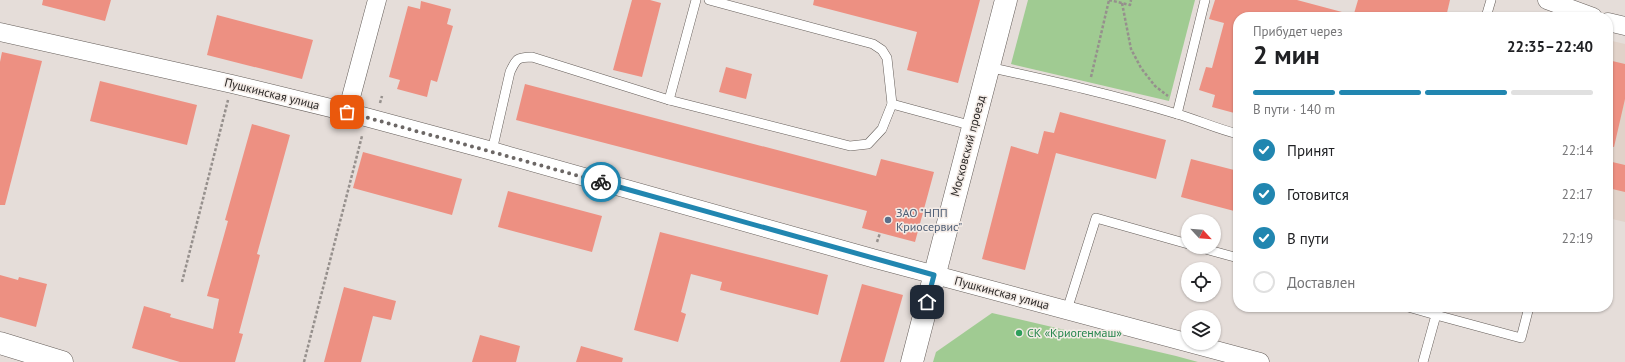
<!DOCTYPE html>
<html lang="ru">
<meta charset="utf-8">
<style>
body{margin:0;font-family:"PT Sans",sans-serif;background:#f6f6f6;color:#202124;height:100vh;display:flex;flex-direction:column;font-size:15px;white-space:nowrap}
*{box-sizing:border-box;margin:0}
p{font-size:13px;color:#757577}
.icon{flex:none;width:22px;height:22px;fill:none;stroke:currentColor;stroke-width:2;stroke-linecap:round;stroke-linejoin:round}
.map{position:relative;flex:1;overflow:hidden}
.side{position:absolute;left:1233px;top:12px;width:380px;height:300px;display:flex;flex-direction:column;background:#fff;border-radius:16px;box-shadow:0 1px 3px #0004}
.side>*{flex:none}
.needle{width:26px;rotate:116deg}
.controls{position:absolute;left:1181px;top:214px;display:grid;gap:8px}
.controls a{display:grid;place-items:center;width:40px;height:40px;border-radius:50%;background:#fff;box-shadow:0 1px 3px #0004;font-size:20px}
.pin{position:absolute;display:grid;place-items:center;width:34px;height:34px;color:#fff;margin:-17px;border-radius:8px;box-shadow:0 2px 6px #0006}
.courier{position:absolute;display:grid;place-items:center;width:40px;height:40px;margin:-20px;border:3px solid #2186b0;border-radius:50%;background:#fff;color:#222;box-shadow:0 1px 5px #0007}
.summary em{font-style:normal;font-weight:600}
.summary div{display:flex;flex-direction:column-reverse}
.summary{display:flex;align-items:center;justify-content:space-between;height:68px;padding:0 20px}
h1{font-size:26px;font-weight:600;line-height:30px}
.bar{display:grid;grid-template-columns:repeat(4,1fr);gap:6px 4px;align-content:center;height:48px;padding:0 20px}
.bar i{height:5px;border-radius:3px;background:#e0e0e0}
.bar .active{background:#2186b0}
.bar p{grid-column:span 4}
ol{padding:0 20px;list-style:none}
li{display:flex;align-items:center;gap:12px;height:44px}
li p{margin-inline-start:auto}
li .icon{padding:4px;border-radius:50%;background:#2186b0;color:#fff;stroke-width:4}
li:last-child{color:#757577}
li i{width:22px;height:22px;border:2px solid #e0e0e0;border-radius:50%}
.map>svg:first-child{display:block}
.built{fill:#e1d2c9}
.green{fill:#a0cb92}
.building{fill:#ed9082}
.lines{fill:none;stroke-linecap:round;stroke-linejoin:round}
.lane-casing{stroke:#655e5a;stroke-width:10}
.street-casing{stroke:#655e5a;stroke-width:19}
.secondary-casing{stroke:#655e5a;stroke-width:23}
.path{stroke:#96908d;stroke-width:2.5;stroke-dasharray:3 2;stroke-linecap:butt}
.lane{stroke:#fff;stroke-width:9}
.street{stroke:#fff;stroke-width:18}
.secondary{stroke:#fff;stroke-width:22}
.done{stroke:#6c6765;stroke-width:4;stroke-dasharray:0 7.2}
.route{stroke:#2186b0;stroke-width:5}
.service-dot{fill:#5c6f8a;stroke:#f3ebe6;stroke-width:1.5}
.leisure-dot{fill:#2e9e5b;stroke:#f3ebe6;stroke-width:1.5}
.labels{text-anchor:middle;stroke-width:3;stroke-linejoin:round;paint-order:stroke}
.street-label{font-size:12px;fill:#2b2827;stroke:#f3ebe6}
.service-label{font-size:12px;fill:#4e5e75;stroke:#f3ebe6;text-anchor:start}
.leisure-label{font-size:12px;fill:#27864d;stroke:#f3ebe6;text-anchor:start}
</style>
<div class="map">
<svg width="1625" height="362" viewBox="0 0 1625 362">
<rect width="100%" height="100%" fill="#e5ddd9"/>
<path class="built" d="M 1608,40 L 1625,44 L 1625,222 L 1608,218 Z"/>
<g class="green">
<path d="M 1028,0 L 1195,0 L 1169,101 L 1011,64 Z"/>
<path d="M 992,313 L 1176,356 L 1198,362 L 933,362 L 936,352 Z"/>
</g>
<g class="building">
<path d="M 43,0 L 111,0 L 105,21 L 42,5 Z"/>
<path d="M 632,0 L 650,0 L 661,3 L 642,77 L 613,70 Z"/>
<path d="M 814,0 L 980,0 L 958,83 L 907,70 L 917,32 L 813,5 Z"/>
<path d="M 1215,0 L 1297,0 L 1342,12 L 1342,17 L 1238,17 L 1238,114 L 1212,107 L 1215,95 L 1199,90 L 1206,67 L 1212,68 L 1224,23 L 1209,19 Z"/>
<path d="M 1358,0 L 1450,0 L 1446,17 L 1353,17 Z"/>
<path d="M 421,1 L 451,9 L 447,24 L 453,26 L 437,82 L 431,80 L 427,97 L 397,89 L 400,80 L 389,77 L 408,6 L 420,9 Z"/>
<path d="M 217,15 L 313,40 L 302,79 L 207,55 Z"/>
<path d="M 2,52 L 42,61 L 5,205 L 0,205 L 0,62 Z"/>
<path d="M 1608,60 L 1625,64 L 1625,99 L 1614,147 L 1608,146 Z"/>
<path d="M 726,67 L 752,74 L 746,99 L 719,92 Z"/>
<path d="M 100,81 L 197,105 L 187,145 L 90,121 Z"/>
<path d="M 525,84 L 876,176 L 881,159 L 934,172 L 915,242 L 862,228 L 867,211 L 516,120 Z"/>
<path d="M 1060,112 L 1166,140 L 1156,179 L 1056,153 L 1025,270 L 982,259 L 1011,146 L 1038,154 L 1044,131 L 1054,133 Z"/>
<path d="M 252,124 L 290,135 L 257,254 L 260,255 L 239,333 L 243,334 L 235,362 L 180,362 L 132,348 L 144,306 L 171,314 L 170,317 L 213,329 L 219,299 L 207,296 L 228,221 L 225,220 Z"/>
<path d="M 363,152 L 462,179 L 452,215 L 353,188 Z"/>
<path d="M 1191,159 L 1238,171 L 1238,212 L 1181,197 Z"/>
<path d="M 1608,161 L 1625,165 L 1625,192 L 1608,188 Z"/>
<path d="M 508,191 L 602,216 L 592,252 L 498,227 Z"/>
<path d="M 660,232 L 828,275 L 818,315 L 720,290 L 722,282 L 691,274 L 681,312 L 686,314 L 678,342 L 634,330 Z"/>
<path d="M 0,275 L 18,280 L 19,277 L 47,284 L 36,327 L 0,317 Z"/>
<path d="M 862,284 L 903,295 L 884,362 L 840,362 Z"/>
<path d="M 344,287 L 396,301 L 391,320 L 373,316 L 361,362 L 324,362 Z"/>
<path d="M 480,335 L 520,346 L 516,362 L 472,362 Z"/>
<path d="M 581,346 L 623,358 L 622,362 L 576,362 Z"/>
</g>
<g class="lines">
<g class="lane-casing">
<g id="lane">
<path d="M 1486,17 L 1491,0"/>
<path d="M 988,67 C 1052,81 1115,95 1177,114 C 1198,120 1217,129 1238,134"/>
<path d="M 669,100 L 696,0"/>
<path d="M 892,104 L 973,126"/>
<path d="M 1177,114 L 1205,0"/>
<path d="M 492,151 L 510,72 C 516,59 517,57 532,57 L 669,100 L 850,146 L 868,144 L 882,129 L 892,104 L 887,58 L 882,50 L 873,44 L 709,0"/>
<path d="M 1198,247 L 1238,258"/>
<path d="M 1408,307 L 1436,315 L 1423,362"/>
<path d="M 1067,310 L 1096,218 L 1188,244"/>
<path d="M 1436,315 L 1521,338 L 1529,307"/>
</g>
</g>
<g class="street-casing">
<g id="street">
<path d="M 1547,0 L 1593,17"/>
<path d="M 1608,22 L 1625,26"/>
<path d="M 0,32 L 232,84 L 347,112 L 492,151 L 872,258 L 1260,362"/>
<path d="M 347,112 L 377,0"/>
</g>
</g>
<g class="secondary-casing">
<g id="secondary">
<path d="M 0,343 L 62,362"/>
<path d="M 912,362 L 1006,0"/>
</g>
</g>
<g class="path">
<path d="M 1109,0 L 1130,5 L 1131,0"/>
<path d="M 1122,3 L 1131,49 L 1141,68 L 1155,86 L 1168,96"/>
<path d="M 1091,77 L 1109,0"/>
<path d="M 380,103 L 382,96"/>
<path d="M 877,242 L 880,233"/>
<path d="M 182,282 L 228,100"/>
<path d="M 304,362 L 362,136"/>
</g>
<use href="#lane" class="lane"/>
<use href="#street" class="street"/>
<use href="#secondary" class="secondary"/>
</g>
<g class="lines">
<path class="done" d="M 347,112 L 601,182"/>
<path class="route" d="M 601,182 L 934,275 L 927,302"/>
</g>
<circle class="service-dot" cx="888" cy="220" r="4"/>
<circle class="leisure-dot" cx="1019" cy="333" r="4"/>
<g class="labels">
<g class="street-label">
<text transform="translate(272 94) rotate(14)" y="4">Пушкинская улица</text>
<text transform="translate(968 146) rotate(-75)" y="4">Московский проезд</text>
<text transform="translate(1002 293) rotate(15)" y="4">Пушкинская улица</text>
</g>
<g class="service-label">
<text x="896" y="217">ЗАО "НПП<tspan x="896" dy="14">Криосервис"</tspan></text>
</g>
<g class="leisure-label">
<text x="1027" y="337">СК «Криогенмаш»</text>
</g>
</g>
</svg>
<div class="controls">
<a><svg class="needle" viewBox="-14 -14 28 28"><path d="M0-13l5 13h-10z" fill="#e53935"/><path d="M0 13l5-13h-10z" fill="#757577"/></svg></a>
<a><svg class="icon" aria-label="locate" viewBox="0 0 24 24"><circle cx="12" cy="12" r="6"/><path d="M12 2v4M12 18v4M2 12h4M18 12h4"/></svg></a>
<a><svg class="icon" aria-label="layers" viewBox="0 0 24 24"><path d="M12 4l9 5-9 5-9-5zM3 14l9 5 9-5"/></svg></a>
</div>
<div class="pin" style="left:347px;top:112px;background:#ea580c"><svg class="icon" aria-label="bag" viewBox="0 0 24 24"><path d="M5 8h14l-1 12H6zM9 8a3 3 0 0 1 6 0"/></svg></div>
<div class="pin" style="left:927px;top:302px;background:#1f2937"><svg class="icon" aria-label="home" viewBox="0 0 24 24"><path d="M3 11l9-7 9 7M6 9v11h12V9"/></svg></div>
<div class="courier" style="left:601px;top:182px"><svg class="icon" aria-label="bike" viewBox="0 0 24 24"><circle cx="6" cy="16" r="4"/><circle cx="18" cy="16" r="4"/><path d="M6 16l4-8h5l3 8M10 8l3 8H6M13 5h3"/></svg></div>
<section class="side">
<div class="summary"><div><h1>2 мин</h1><p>Прибудет через</p></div><em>22:35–22:40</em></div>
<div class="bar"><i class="active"></i><i class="active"></i><i class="active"></i><i></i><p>В пути · 140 m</p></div>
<ol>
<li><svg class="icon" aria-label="check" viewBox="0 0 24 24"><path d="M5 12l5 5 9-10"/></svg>Принят<p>22:14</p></li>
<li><svg class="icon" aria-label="check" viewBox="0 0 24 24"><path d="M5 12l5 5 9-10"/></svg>Готовится<p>22:17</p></li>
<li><svg class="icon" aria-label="check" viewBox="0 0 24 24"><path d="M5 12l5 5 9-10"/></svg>В пути<p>22:19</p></li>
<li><i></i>Доставлен</li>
</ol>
</section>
</div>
